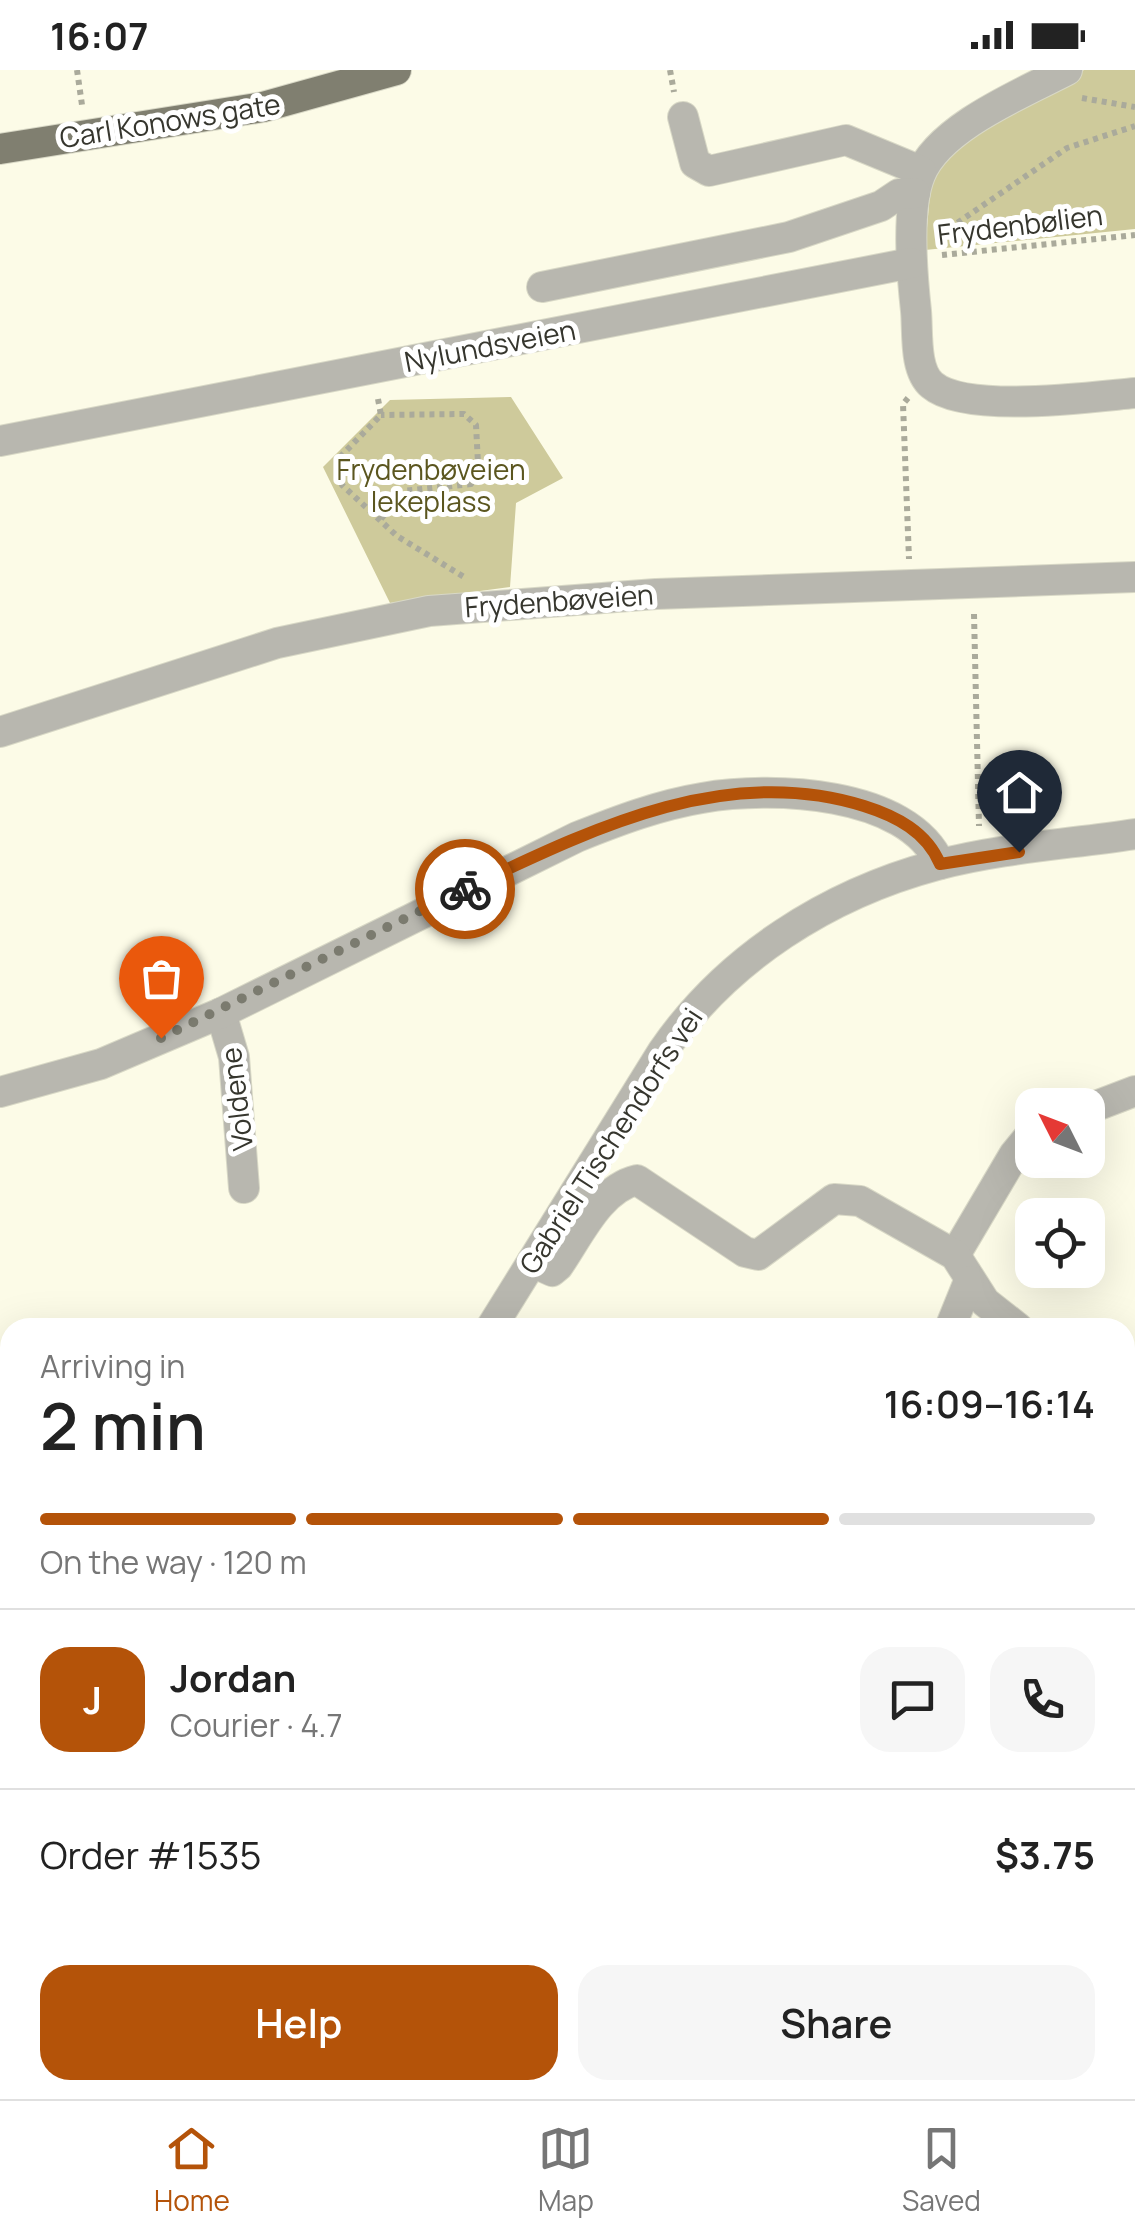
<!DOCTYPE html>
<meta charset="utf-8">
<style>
body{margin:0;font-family:Manrope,sans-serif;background:#f6f6f6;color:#222;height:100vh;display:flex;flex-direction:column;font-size:38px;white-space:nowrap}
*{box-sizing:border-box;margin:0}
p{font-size:32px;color:#767676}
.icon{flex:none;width:55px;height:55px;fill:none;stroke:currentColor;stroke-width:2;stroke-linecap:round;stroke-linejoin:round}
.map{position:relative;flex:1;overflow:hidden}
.details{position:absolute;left:0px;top:1248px;width:1135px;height:782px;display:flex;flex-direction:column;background:#fff;border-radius:30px 30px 0 0;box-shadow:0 10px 40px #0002}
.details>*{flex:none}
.needle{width:65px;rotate:312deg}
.tools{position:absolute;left:1015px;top:1018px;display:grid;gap:20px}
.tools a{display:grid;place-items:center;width:90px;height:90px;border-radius:20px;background:#fff;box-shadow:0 10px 40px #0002;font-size:50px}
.pin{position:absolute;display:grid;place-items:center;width:85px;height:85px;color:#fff;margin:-102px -42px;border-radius:50% 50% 50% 0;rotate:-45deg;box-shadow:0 0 10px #0007}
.pin .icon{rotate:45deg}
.courier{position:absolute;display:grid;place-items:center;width:100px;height:100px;margin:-50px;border:8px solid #b45309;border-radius:50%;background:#fff;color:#222;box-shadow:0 2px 12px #0007}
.headline em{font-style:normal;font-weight:600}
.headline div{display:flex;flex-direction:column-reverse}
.headline{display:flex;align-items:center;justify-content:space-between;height:170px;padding:0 40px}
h1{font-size:65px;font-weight:600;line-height:75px}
.bar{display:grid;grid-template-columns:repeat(4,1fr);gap:15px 10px;align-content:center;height:120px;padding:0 40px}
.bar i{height:12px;border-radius:8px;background:#e0e0e0}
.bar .current{background:#b45309}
.bar p{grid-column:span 4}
.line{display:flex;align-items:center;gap:25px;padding:0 40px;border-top:2px solid #e0e0e0}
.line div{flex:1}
.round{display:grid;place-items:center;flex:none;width:105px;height:105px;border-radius:30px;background:#f6f6f6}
.cta{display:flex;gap:20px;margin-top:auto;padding:20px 40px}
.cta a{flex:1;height:115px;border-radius:30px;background:#b45309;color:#fff;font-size:40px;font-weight:600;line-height:115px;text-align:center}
.cta a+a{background:#f6f6f6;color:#222}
.status{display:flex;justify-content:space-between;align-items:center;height:70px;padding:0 50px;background:#fff;direction:ltr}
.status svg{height:28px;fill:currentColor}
.dock{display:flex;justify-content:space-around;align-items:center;height:140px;border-top:2px solid #e0e0e0;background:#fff;font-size:28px;color:#767676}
.dock a{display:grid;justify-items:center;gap:5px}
.dock .current{color:#b45309}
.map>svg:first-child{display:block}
.park{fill:#ceca9b}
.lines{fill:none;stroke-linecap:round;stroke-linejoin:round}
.highway-tunnel{stroke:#d4d4c2;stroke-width:30;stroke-dasharray:30 15;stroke-linecap:butt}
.minor-casing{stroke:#d8d8c6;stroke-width:32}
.major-casing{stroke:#d8d8c6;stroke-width:32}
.path{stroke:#aaaa9b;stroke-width:6;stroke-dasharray:5 5;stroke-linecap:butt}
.minor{stroke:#b8b7af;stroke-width:30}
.major{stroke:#807f70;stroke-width:30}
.done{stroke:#7b7b6f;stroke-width:10;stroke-dasharray:0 18}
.route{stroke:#b45309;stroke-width:12}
.labels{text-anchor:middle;stroke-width:10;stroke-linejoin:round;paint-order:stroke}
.street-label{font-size:28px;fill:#36362e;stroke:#fff}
.park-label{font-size:28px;fill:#5b561f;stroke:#fff}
</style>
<div class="status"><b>16:07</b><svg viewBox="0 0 49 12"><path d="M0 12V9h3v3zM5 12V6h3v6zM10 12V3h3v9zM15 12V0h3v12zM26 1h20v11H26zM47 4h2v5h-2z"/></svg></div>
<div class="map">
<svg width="1135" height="2029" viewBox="0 0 1135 2029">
<rect width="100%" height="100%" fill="#fcfbe7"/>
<g class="park">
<path d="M 1084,0 L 1135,0 L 1135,159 L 925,180 L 932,101 L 986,53 Z"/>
<path d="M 511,327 L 563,408 L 516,433 L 510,517 L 390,533 L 323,397 L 390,330 Z"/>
</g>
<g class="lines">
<g class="highway-tunnel">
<path d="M 1125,1494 L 1135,1483"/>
<path d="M 1125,1636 L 1135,1624"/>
<path d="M 612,2029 L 621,2020"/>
<path d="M 744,2029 L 753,2020"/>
</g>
<g class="minor-casing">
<g id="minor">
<path d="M 1067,0 C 1023,23 939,57 920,105 C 906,139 912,204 916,241 C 918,262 914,300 932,315 C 966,344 1091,327 1135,323"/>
<path d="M 683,47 L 695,93 L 709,101 L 846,70 L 921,101"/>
<path d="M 542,217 L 789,167 L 881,136 L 899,124 L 915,123"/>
<path d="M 0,371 L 911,193"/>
<path d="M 0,662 L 277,573 L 429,541 L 656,524 L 1135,507"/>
<path d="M 221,943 L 234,987 L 244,1118"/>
<path d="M 0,1022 L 101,994 L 221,943 L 577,767 C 617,751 659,735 702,728 C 770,716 908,720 940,794"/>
<path d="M 1088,1039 L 1135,1021"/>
<path d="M 955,1185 L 1014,1085 L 1032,1063"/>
<path d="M 532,1192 L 552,1201 L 558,1196 C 579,1166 599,1119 637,1110 L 745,1182 L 758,1185 L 834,1129 L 860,1131 L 955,1185 L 985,1232 L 1018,1258"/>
<path d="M 491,1258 L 663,981 C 727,888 828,824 937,795 C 1001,778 1070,774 1135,764"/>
<path d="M 950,1258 L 969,1211"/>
<path d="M 0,1796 L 10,1809"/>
<path d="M 1125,1847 L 1135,1833"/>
<path d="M 782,2029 L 800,2020"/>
</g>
</g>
<g class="major-casing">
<g id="major">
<path d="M 0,79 L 263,37 L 396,0"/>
<path d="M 0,1579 L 10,1582"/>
<path d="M 381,2020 L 382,2029"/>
</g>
</g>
<g class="path">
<path d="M 77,0 L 82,35"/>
<path d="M 670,0 L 674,22"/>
<path d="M 1082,28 L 1135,37"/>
<path d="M 941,164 L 1067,78 L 1135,56"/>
<path d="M 942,185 L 1135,165"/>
<path d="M 908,328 L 903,334 L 909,489"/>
<path d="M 378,329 L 381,345 L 341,386 L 342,415 L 397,466 L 464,507"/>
<path d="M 381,449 L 403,421 L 471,414 L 478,393 L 476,355 L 464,344 L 381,345"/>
<path d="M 974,544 L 979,756"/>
<path d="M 0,1280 L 10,1287"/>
</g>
<use href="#minor" class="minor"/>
<use href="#major" class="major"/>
</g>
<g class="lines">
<path class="done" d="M 161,968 L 465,819"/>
<path class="route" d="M 465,819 C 588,761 724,692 864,736 C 896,746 927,762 940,794 L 1019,782"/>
</g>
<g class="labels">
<g class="street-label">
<text transform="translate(170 51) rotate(-9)" y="10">Carl Konows gate</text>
<text transform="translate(1020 155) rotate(-7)" y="10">Frydenbølien</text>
<text transform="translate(490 276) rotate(-11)" y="10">Nylundsveien</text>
<text transform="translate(559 531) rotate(-4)" y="10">Frydenbøveien</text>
<text transform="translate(237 1029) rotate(-97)" y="10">Voldene</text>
<text transform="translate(611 1071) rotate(-57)" y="10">Gabriel Tischendorfs vei</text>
</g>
<g class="park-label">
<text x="431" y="410">Frydenbøveien<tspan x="431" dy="32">lekeplass</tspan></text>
</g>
</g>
</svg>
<div class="tools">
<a><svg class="needle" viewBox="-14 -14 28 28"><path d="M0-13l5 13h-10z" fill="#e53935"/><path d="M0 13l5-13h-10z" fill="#767676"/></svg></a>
<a><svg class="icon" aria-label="locate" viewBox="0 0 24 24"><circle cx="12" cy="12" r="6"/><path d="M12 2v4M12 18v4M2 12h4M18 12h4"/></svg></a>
</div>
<div class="pin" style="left:161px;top:968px;background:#ea580c"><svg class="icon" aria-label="bag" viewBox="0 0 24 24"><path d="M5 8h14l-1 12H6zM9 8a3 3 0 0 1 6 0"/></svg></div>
<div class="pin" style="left:1019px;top:782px;background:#1f2937"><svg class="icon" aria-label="home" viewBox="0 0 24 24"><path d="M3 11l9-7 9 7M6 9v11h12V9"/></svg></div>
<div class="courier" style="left:465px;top:819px"><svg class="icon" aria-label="bike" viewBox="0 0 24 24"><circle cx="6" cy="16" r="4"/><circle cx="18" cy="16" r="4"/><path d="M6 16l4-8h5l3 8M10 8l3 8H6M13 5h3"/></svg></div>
<section class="details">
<div class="headline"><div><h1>2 min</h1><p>Arriving in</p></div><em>16:09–16:14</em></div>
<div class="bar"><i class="current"></i><i class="current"></i><i class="current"></i><i></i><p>On the way · 120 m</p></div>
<div class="line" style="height:180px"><b class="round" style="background:#b45309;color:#fff">J</b><div><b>Jordan</b><p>Courier · 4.7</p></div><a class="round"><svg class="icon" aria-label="chat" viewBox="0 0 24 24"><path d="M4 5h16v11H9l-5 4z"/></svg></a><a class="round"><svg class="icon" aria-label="phone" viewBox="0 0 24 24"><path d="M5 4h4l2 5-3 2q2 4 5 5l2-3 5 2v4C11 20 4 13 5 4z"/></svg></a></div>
<div class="line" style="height:130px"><div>Order #1535</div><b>$3.75</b></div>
<div class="cta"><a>Help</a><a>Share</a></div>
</section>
</div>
<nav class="dock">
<a class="current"><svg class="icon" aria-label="home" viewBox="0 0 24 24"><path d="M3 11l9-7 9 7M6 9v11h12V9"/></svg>Home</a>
<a><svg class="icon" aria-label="map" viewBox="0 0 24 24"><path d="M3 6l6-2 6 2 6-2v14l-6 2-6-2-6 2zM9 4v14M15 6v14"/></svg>Map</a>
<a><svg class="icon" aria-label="saved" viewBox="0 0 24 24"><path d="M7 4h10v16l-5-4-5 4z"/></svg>Saved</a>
</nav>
